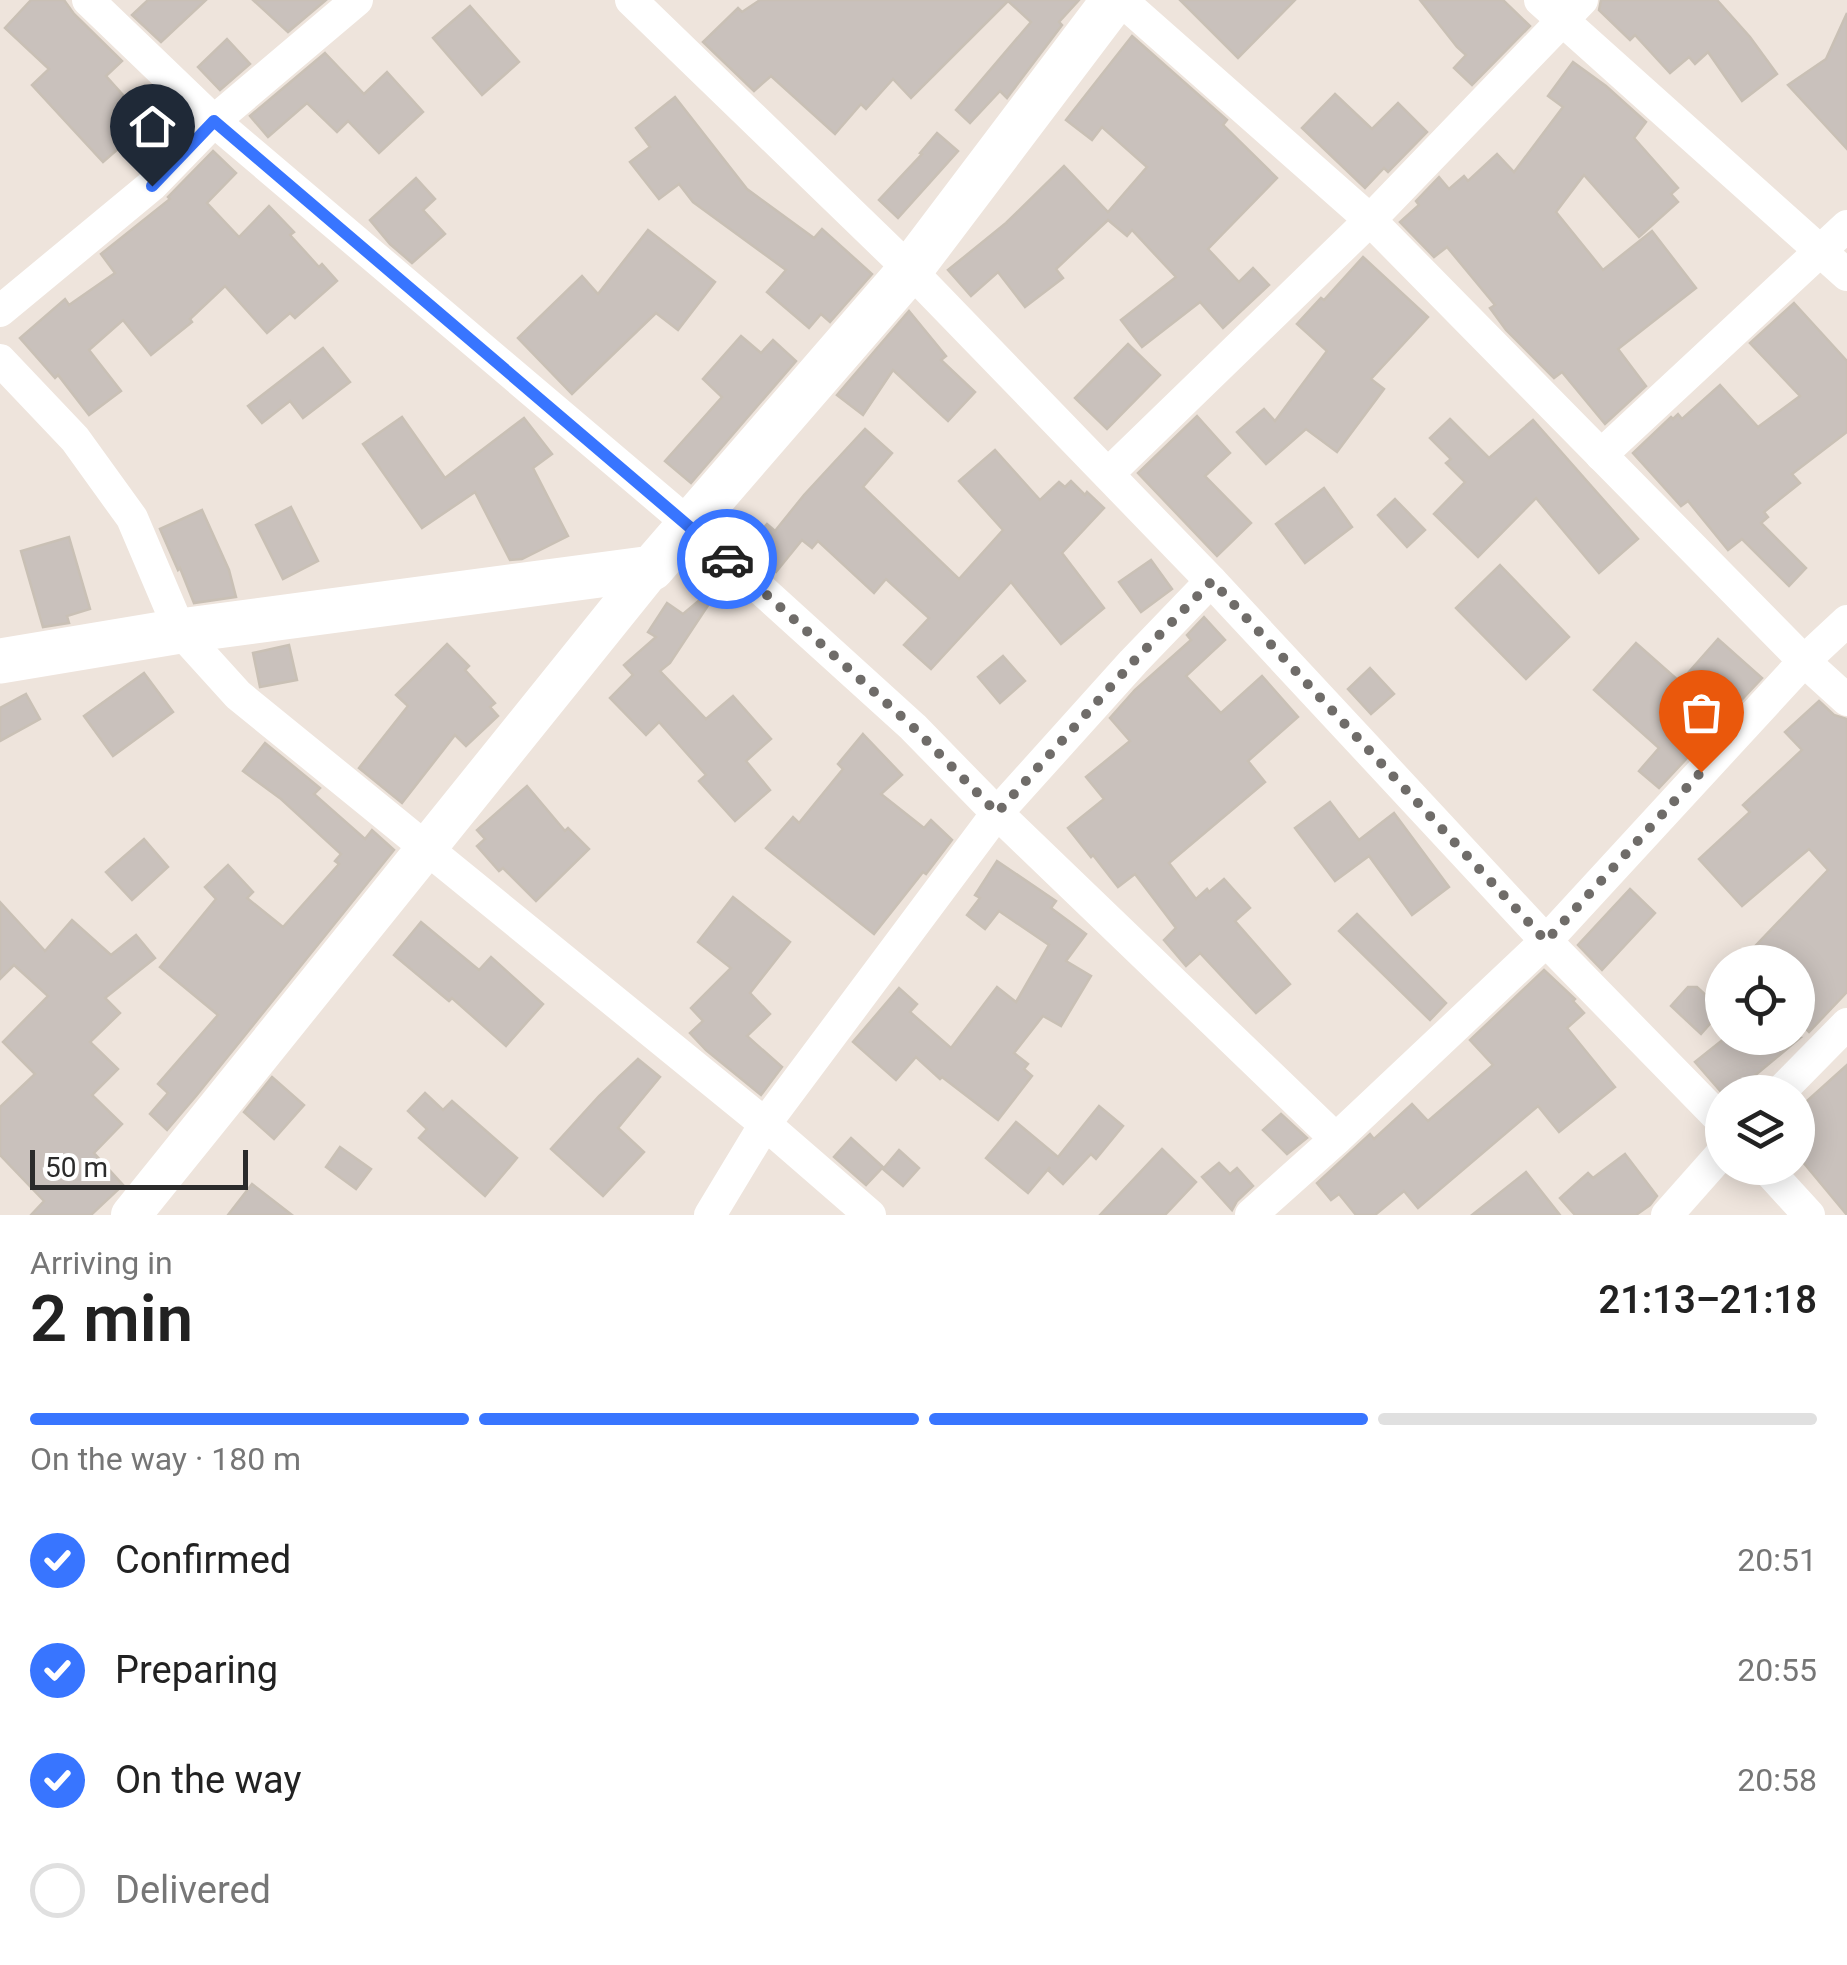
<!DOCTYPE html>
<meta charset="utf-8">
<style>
body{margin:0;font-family:Roboto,sans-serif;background:#f6f6f6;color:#222;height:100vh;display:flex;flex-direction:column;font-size:38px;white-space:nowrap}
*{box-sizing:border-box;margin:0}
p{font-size:32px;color:#767676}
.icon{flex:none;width:55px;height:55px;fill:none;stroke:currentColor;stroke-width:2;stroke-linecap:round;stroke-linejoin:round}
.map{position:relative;height:1215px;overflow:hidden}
.details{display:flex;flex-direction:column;background:#fff;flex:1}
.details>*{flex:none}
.buttons{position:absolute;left:1705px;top:945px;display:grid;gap:20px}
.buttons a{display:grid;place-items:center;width:110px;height:110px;border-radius:50%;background:#fff;box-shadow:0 5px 25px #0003;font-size:50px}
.scale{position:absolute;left:30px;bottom:25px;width:218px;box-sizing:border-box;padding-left:10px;border:5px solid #2b2b2b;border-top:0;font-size:28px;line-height:35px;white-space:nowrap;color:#2b2b2b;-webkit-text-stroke:8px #fff;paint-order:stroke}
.pin{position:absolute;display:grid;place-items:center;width:85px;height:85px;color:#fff;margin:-102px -42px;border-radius:50% 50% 50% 0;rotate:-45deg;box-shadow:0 0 10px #0007}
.pin .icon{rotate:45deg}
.courier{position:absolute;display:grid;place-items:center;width:100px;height:100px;margin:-50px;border:8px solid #3875ff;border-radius:50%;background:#fff;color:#222;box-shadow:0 2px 12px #0007}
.head em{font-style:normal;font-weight:600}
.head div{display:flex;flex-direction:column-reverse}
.head{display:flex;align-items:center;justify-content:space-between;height:170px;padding:0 30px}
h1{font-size:65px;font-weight:600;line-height:75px}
.bar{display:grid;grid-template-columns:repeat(4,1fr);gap:15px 10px;align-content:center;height:120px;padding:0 30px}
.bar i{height:12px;border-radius:8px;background:#e0e0e0}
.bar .selected{background:#3875ff}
.bar p{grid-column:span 4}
ol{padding:0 30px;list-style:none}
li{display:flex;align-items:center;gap:30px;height:110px}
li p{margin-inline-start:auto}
li .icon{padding:10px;border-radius:50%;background:#3875ff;color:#fff;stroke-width:4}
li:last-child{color:#767676}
li i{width:55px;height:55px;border:5px solid #e0e0e0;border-radius:50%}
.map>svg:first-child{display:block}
.building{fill:#c9c1bc;stroke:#c9c0b5;stroke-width:2.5}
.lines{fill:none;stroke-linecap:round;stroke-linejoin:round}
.minor{stroke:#fff;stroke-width:32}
.tertiary{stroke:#fff;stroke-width:40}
.secondary{stroke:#fff;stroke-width:45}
.done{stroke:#6f6c69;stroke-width:10;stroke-dasharray:0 18}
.route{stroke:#3875ff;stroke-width:12}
</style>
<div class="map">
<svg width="1847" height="1215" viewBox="0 0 1847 1215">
<rect width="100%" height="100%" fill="#eee4dc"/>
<g class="building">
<path d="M 31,0 L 64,0 L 74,14 L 122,61 L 106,76 L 148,123 L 103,162 L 32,85 L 49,69 L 5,28 Z"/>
<path d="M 148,0 L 206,0 L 161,42 L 132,15 Z"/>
<path d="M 253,0 L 326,0 L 288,32 Z"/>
<path d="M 760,0 L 1079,0 L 1059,22 L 1062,25 L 1010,94 L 1007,98 L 1000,91 L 970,123 L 956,110 L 1031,22 L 1008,1 L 911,98 L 893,79 L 866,109 L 861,104 L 835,134 L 771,76 L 754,91 L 703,42 L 738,8 L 742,12 Z"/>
<path d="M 1180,0 L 1295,0 L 1238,58 Z"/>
<path d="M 1420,0 L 1503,0 L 1530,26 L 1472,85 L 1454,68 L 1466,55 L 1457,47 Z"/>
<path d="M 1601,0 L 1717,0 L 1750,37 L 1777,74 L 1742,101 L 1708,52 L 1695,64 L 1689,57 L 1670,73 L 1635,35 L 1630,40 L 1599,10 Z"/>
<path d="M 470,6 L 519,62 L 482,95 L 433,38 Z"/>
<path d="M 1847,13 L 1847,149 L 1788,85 L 1826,59 Z"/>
<path d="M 1132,36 L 1227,120 L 1223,125 L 1277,178 L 1208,249 L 1239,282 L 1253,268 L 1269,285 L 1223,328 L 1200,302 L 1142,347 L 1121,320 L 1176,277 L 1132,230 L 1127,236 L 1108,220 L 1056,269 L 1063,278 L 1025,307 L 998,272 L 971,296 L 948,270 L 1006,223 L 1064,166 L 1108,212 L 1147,167 L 1102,127 L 1092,140 L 1066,120 Z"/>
<path d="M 227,39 L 250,64 L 220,90 L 198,67 Z"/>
<path d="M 325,53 L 364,94 L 387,72 L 423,112 L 379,153 L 348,121 L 337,132 L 307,103 L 268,137 L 250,116 Z"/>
<path d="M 1573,62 L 1606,86 L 1646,122 L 1634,138 L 1678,188 L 1671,194 L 1678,202 L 1639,237 L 1584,175 L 1556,212 L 1603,270 L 1652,231 L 1696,288 L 1618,349 L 1646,386 L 1605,424 L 1562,372 L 1554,378 L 1506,330 L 1490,308 L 1495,305 L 1447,247 L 1434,257 L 1400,222 L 1419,205 L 1416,201 L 1439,177 L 1449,189 L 1464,176 L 1468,181 L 1497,154 L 1514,172 L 1563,107 L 1548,96 Z"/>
<path d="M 1335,94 L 1372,129 L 1398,103 L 1427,132 L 1388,172 L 1384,168 L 1365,188 L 1302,128 Z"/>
<path d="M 675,97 L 747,189 L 814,238 L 822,229 L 872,274 L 830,322 L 821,314 L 809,328 L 767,292 L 786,270 L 693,202 L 679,184 L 659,199 L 630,162 L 650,147 L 636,128 Z"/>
<path d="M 937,133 L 958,151 L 898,218 L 879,200 L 922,154 L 920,153 Z"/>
<path d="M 213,151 L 236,173 L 207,203 L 239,237 L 269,206 L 294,232 L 290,235 L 319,267 L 322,264 L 337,281 L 295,318 L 290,313 L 267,333 L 225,286 L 190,319 L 192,322 L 151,355 L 123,320 L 89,350 L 121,391 L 89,415 L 58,375 L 55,378 L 20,338 L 65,299 L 69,305 L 115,273 L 101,254 L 170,199 L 168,197 Z"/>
<path d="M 416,178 L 435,199 L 423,210 L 445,234 L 412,263 L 390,244 L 370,220 Z"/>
<path d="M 648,230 L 715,282 L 678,330 L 656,313 L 572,394 L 518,338 L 582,276 L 598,294 Z"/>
<path d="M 1363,257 L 1428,317 L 1371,379 L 1384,389 L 1337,452 L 1306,429 L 1266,464 L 1237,432 L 1264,409 L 1275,421 L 1327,351 L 1297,324 L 1321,298 L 1324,300 Z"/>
<path d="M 1794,303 L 1847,361 L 1847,432 L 1792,474 L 1800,483 L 1764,512 L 1768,517 L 1761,523 L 1806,568 L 1789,586 L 1742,539 L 1728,550 L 1688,501 L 1681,506 L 1633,453 L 1671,417 L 1673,419 L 1678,414 L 1682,419 L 1720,385 L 1758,427 L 1800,396 L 1750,343 Z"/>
<path d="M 909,311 L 946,356 L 941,360 L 975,392 L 948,421 L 893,370 L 863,415 L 837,395 Z"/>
<path d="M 741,336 L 761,353 L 773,340 L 796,361 L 691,483 L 665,461 L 722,397 L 703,379 Z"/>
<path d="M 1128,344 L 1160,375 L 1107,429 L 1075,398 Z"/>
<path d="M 323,348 L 350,382 L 303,418 L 290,401 L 262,423 L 248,406 Z"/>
<path d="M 1197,416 L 1230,453 L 1205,476 L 1251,523 L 1217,556 L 1138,473 Z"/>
<path d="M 402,417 L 445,478 L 524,418 L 552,454 L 533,468 L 568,536 L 522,559 L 510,560 L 475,492 L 422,528 L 363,444 Z"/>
<path d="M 1450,419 L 1489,458 L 1533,420 L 1638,539 L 1599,573 L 1536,498 L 1478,557 L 1434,514 L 1465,482 L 1446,463 L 1451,459 L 1430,438 Z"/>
<path d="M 865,429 L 892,453 L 863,487 L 959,579 L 1003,530 L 959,481 L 995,450 L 1040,500 L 1059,482 L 1065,487 L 1071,481 L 1085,495 L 1087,492 L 1104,508 L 1062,553 L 1104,608 L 1061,644 L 1011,582 L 931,669 L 904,645 L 929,618 L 886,579 L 874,593 L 818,541 L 812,548 L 802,540 L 776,572 L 747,547 L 767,524 L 775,531 L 804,495 Z"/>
<path d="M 1324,488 L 1352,527 L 1305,563 L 1276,524 Z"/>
<path d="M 1395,499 L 1425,530 L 1407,547 L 1378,515 Z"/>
<path d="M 291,507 L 318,561 L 283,579 L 256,525 Z"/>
<path d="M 202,510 L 229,570 L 236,597 L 194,603 L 180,568 L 178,570 L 160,529 Z"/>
<path d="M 69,537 L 90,609 L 67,616 L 69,623 L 43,627 L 21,551 Z"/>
<path d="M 1151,560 L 1172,589 L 1141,612 L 1119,582 Z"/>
<path d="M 1500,565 L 1569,637 L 1526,679 L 1456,608 Z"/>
<path d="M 708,593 L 713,598 L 670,663 L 660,671 L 706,719 L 733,696 L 771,739 L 746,761 L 770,790 L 735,821 L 699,781 L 706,775 L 659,722 L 646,735 L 610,698 L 633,675 L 624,665 L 656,637 L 648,632 L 667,603 L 683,614 Z"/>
<path d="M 1204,617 L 1225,640 L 1186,676 L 1221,713 L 1262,676 L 1298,717 L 1248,761 L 1265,782 L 1169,863 L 1196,899 L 1207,889 L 1209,892 L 1224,879 L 1250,908 L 1235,921 L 1290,984 L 1256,1013 L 1200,953 L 1186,966 L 1164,940 L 1176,928 L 1135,874 L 1118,887 L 1093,855 L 1091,857 L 1068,828 L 1104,799 L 1086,777 L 1130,741 L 1110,718 L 1135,690 L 1191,640 L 1187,635 Z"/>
<path d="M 1718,639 L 1762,678 L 1659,788 L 1639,771 L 1659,748 L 1594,690 L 1636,643 L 1680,682 Z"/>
<path d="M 447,644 L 469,666 L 465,670 L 495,703 L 490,707 L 498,716 L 466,746 L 455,735 L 402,803 L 359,768 L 408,706 L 396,695 Z"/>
<path d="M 289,645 L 297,680 L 260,687 L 253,653 Z"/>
<path d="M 1003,656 L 1025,681 L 1000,703 L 978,677 Z"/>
<path d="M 1370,668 L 1394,694 L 1371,714 L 1348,689 Z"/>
<path d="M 144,673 L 173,712 L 113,756 L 84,716 Z"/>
<path d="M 26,694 L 40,719 L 0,741 L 0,708 Z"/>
<path d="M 1819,701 L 1834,715 L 1847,719 L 1847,992 L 1809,1032 L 1798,1021 L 1798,962 L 1740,962 L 1828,870 L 1809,849 L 1742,906 L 1699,859 L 1750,812 L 1743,805 L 1802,750 L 1785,732 Z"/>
<path d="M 863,734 L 902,775 L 881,794 L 924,828 L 931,820 L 952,840 L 926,874 L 923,872 L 874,934 L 766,848 L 793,817 L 799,823 L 843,769 L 838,764 Z"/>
<path d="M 265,743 L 320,788 L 314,794 L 365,839 L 372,830 L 394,850 L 196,1096 L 167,1130 L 150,1114 L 168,1093 L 158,1084 L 218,1015 L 160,967 L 216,899 L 205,887 L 228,865 L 253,892 L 247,898 L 283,927 L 339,864 L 335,861 L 341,854 L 281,799 L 243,771 Z"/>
<path d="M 527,786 L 565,831 L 568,828 L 589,849 L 536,901 L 503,868 L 499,871 L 477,846 L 485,839 L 477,830 Z"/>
<path d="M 1330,802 L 1359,840 L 1394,813 L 1449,887 L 1412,915 L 1369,856 L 1335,881 L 1295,828 Z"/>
<path d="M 144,839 L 168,867 L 132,900 L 106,872 Z"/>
<path d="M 997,861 L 1056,901 L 1051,908 L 1086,934 L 1066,961 L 1091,976 L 1061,1026 L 1043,1016 L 1014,1053 L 1028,1064 L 1024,1069 L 1032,1076 L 998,1120 L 942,1077 L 940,1079 L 916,1057 L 896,1080 L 853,1042 L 899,988 L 917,1004 L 910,1012 L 951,1048 L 997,987 L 1016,1002 L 1049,945 L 999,911 L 985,929 L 967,915 L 980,898 L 975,895 Z"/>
<path d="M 1630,889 L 1655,913 L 1602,970 L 1578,945 Z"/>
<path d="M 733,897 L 790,942 L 750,993 L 770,1014 L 747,1036 L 782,1067 L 761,1095 L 706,1050 L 690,1033 L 703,1021 L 691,1008 L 731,968 L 698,942 Z"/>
<path d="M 0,902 L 45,951 L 72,920 L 111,955 L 136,935 L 155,958 L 105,998 L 120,1013 L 90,1042 L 118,1069 L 92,1095 L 122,1124 L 94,1153 L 123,1185 L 91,1215 L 31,1215 L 44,1201 L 0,1155 L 0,1107 L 35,1074 L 3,1042 L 48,996 L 14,965 L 0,979 Z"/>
<path d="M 1357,914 L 1446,1003 L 1430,1020 L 1339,931 Z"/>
<path d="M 421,922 L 479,970 L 491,957 L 543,1004 L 506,1046 L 452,998 L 449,1001 L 394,955 Z"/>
<path d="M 1544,970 L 1575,999 L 1573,1001 L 1584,1013 L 1567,1028 L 1615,1087 L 1559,1132 L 1538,1106 L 1418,1208 L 1404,1191 L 1375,1215 L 1356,1215 L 1339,1194 L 1331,1200 L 1317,1183 L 1370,1134 L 1374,1139 L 1412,1104 L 1428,1121 L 1493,1065 L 1470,1040 Z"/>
<path d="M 1688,987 L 1697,987 L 1722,1010 L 1701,1034 L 1671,1006 Z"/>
<path d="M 1725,1038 L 1800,1038 L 1735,1092 L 1722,1093 L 1695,1062 Z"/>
<path d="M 638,1059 L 660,1077 L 618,1128 L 644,1152 L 603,1196 L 551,1149 L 599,1096 Z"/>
<path d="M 1847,1065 L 1847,1215 L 1798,1156 L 1798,1109 Z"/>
<path d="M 272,1077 L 304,1105 L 274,1139 L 244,1112 Z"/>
<path d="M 425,1093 L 443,1110 L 452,1101 L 517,1158 L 485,1196 L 419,1138 L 427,1129 L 408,1111 Z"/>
<path d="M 1099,1106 L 1123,1126 L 1096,1159 L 1091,1154 L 1063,1184 L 1048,1170 L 1050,1167 L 1028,1193 L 986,1158 L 1016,1122 L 1058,1157 Z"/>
<path d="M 1281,1114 L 1307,1138 L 1287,1154 L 1263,1130 Z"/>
<path d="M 851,1138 L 883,1167 L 866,1185 L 834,1157 Z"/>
<path d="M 340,1147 L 371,1169 L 356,1189 L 326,1167 Z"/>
<path d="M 1162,1149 L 1196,1182 L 1165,1215 L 1100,1215 Z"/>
<path d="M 899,1150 L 919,1168 L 903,1186 L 883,1169 Z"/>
<path d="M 1625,1154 L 1657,1196 L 1650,1205 L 1636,1215 L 1575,1215 L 1560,1198 L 1588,1173 L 1593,1178 Z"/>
<path d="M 1219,1163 L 1230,1174 L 1237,1168 L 1253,1186 L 1237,1201 L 1232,1210 L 1202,1177 Z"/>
<path d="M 1526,1172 L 1560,1215 L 1472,1215 Z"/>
<path d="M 252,1184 L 292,1215 L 228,1215 Z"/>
</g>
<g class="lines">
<g class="minor">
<path d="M 88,0 L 214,121 L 689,524 L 913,727 L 997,813 L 1336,1139"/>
<path d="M 631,0 L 910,270 L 1211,581 L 1546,941 L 1722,1121"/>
<path d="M 1121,0 L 1370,220 L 1804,661 L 1847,700"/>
<path d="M 1540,0 L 1847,275"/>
<path d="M 0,311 L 151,186 L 214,121 L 357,0"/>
<path d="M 0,360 L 75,439 L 132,518 L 180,631 L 238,695 L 765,1124 L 870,1215"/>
<path d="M 1601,455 L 1847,226"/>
<path d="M 1108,474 L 1370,220 L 1582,0"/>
<path d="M 1780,1092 L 1847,1024"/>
<path d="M 1766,1168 L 1809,1215"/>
<path d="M 710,1215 L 765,1124 L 997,813 L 1133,662 L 1211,581"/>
<path d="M 1251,1215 L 1336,1139 L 1546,941 L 1804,661 L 1847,621"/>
<path d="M 1667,1215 L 1722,1153"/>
</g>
<path class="tertiary" d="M 131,1215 L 652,568"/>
<path class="secondary" d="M 0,661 L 180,631 L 652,568 L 910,270 L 1114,0"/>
</g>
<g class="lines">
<path class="done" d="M 727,559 L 913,727 L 997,813 L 1133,662 L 1212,581 L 1546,941 L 1701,772"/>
<path class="route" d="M 152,186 L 214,121 L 727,559"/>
</g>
</svg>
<div class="buttons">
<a><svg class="icon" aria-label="locate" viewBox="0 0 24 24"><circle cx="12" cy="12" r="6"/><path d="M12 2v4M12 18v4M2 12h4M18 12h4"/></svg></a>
<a><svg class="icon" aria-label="layers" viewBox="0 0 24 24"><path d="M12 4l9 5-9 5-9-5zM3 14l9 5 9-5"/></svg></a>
</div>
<div class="scale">50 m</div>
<div class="pin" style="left:1701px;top:772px;background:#ea580c"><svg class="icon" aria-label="bag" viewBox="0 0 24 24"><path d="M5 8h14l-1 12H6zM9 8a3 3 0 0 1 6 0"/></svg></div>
<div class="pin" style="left:152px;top:186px;background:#1f2937"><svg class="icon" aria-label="home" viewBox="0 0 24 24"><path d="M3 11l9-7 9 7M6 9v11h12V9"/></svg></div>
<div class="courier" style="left:727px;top:559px"><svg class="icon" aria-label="car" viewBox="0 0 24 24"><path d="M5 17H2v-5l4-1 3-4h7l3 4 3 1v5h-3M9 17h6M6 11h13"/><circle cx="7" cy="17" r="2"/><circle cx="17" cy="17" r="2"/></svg></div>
</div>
<section class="details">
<div class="head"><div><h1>2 min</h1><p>Arriving in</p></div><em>21:13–21:18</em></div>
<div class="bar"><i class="selected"></i><i class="selected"></i><i class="selected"></i><i></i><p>On the way · 180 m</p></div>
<ol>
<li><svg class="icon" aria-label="check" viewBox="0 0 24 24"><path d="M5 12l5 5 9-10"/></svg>Confirmed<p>20:51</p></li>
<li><svg class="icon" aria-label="check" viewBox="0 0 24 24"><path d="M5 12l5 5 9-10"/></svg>Preparing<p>20:55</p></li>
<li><svg class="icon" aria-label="check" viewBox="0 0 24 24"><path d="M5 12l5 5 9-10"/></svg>On the way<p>20:58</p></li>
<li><i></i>Delivered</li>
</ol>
</section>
